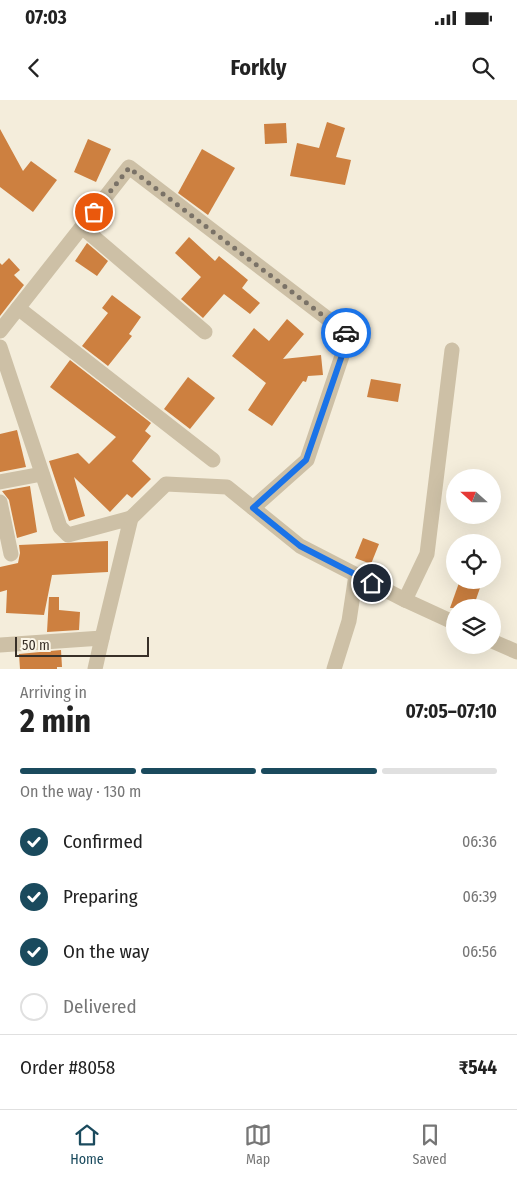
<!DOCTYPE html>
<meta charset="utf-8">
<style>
body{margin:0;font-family:"Fira Sans Condensed",sans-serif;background:#f6f6f6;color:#222;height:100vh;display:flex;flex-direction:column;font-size:19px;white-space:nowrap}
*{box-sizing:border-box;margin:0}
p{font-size:16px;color:#767676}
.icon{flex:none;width:28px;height:28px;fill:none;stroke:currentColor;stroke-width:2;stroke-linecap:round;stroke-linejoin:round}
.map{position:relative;height:569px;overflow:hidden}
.panel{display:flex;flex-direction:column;background:#fff;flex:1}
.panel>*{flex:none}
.needle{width:32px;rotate:291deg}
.buttons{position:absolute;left:446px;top:369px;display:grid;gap:10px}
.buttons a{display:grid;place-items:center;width:55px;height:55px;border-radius:50%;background:#fff;box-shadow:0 5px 20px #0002;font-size:25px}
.scale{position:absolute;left:15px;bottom:12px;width:134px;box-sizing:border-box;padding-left:5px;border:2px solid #383028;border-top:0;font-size:14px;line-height:18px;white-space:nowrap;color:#383028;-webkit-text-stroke:4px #fbf6e8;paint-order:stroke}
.pin{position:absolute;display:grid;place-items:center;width:42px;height:42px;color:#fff;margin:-21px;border:2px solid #fff;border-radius:50%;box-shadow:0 1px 5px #0007}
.courier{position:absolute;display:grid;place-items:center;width:50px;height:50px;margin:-25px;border:4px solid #1a73e8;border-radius:50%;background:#fff;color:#222;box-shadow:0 1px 6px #0007}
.summary em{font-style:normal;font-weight:700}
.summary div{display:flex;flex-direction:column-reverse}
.summary{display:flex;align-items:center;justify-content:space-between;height:85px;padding:0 20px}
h1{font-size:32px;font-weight:700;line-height:38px}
.bar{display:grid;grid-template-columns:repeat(4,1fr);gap:8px 5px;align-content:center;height:60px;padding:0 20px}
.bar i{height:6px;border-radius:4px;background:#e0e0e0}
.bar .active{background:#1a4a5d}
.bar p{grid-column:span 4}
.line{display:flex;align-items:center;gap:12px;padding:0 20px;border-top:1px solid #e0e0e0}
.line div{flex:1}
ol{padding:0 20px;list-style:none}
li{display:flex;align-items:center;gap:15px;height:55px}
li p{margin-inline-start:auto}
li .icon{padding:5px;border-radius:50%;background:#1a4a5d;color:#fff;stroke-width:4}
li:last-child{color:#767676}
li i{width:28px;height:28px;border:2px solid #e0e0e0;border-radius:50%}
.status{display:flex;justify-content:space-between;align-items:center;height:35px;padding:0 25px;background:#fff;direction:ltr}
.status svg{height:14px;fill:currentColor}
header{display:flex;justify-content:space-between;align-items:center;height:65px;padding:0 20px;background:#fff;font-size:22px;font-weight:700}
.menu{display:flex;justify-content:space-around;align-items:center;height:70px;border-top:1px solid #e0e0e0;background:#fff;font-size:14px;color:#767676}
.menu a{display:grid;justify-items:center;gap:2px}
.menu .active{color:#1a4a5d}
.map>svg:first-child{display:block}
.building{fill:#cd8040}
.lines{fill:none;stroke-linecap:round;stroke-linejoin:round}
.minor{stroke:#cdc0a6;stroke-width:15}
.done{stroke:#7a7267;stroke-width:5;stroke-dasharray:0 9}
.route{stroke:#1a73e8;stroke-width:6}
</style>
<div class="status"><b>07:03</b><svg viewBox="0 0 49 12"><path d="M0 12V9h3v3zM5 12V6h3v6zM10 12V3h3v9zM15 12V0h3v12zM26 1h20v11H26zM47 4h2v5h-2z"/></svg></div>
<header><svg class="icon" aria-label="back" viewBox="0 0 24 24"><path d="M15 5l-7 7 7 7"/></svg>Forkly<svg class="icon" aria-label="search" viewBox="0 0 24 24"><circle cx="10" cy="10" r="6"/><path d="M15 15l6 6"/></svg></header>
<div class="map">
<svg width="517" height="569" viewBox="0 0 517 569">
<rect width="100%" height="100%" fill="#f4eddb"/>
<g class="building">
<path d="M 327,22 L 345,28 L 336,57 L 351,60 L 345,85 L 290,76 L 297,43 L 319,48 Z"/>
<path d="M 286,23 L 287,43 L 265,44 L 264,24 Z"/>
<path d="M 0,29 L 23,71 L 31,61 L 57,80 L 33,112 L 0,87 Z"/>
<path d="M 88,39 L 111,49 L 96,82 L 74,72 Z"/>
<path d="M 202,49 L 235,68 L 208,115 L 178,93 Z"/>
<path d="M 189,137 L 215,161 L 219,156 L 248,180 L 242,188 L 260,203 L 250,214 L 224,194 L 203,218 L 181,199 L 201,177 L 175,153 Z"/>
<path d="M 87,143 L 108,161 L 97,176 L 75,161 Z"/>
<path d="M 9,158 L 20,170 L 14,175 L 24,185 L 0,216 L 0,163 L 2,165 Z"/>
<path d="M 112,195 L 141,217 L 129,234 L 132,236 L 108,266 L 82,246 L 108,213 L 102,208 Z"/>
<path d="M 287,219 L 304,234 L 283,259 L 321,255 L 323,275 L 308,276 L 306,282 L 303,281 L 272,326 L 248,310 L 266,283 L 232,256 L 254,228 L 269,241 Z"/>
<path d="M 70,260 L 151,323 L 145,331 L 151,336 L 132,361 L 151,379 L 132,398 L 127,394 L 110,412 L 74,377 L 85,416 L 69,421 L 49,361 L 78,353 L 89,364 L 116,337 L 50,287 Z"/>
<path d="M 188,277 L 215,298 L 190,329 L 164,309 Z"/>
<path d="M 371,279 L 401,284 L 398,302 L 367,297 Z"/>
<path d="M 17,330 L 26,367 L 0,372 L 0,334 Z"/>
<path d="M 30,386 L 37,432 L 17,438 L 9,400 L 2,391 Z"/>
<path d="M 363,438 L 379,444 L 371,464 L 355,458 Z"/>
<path d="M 108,441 L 108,472 L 52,475 L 44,515 L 6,513 L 7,490 L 0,492 L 0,467 L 18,463 L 20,453 L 19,445 Z"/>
<path d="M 460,480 L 468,480 L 481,485 L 473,508 L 450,508 Z"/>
<path d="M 49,497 L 59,497 L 59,510 L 80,512 L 79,530 L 47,532 Z"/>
<path d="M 61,550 L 62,567 L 57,567 L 57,569 L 20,569 L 19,554 Z"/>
</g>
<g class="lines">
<g class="minor">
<path d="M 82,127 L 205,232"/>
<path d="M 18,208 L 213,360"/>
<path d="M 0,231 L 129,67 L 349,235 L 307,360 L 253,408"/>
<path d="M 0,247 L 60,427 L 68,435 L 131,418 L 102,538"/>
<path d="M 0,382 L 42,374"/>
<path d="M 0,402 L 11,454"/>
<path d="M 131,418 L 166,384 L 227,387 L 300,446 L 405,500 L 427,454 L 452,250"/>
<path d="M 405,500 L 455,523"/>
<path d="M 492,541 L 517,552"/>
<path d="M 0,545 L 102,538 L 95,569"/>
<path d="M 334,569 L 349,521 L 356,475"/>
</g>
</g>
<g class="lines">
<path class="done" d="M 94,112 L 129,68 L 346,233"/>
<path class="route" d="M 346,233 L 349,235 L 306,360 L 253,408 L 300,446 L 372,483"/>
</g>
</svg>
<div class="buttons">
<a><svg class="needle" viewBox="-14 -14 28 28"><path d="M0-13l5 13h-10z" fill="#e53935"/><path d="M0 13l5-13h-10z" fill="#767676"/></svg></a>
<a><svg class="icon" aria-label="locate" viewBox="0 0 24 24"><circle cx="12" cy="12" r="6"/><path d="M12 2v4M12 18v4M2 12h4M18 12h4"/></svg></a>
<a><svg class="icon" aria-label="layers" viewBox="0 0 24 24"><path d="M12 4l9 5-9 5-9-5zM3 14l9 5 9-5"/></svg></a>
</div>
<div class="scale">50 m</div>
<div class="pin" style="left:94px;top:112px;background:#ea580c"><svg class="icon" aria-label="bag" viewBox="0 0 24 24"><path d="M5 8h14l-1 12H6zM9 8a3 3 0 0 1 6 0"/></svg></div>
<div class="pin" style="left:372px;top:483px;background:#1f2937"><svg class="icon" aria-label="home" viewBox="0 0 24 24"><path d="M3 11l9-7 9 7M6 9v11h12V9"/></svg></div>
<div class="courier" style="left:346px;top:233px"><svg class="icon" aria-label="car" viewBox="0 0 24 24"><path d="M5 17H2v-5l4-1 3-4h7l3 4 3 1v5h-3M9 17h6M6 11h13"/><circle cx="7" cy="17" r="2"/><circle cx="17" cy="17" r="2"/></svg></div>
</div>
<section class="panel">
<div class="summary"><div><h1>2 min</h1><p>Arriving in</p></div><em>07:05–07:10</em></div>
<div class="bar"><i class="active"></i><i class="active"></i><i class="active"></i><i></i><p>On the way · 130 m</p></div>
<ol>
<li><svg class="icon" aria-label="check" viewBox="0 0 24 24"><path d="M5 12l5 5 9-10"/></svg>Confirmed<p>06:36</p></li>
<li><svg class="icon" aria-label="check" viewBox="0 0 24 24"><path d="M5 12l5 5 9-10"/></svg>Preparing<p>06:39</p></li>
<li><svg class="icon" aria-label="check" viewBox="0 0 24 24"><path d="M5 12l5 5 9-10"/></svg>On the way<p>06:56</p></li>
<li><i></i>Delivered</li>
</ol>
<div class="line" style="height:65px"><div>Order #8058</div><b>₹544</b></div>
</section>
<nav class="menu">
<a class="active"><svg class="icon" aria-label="home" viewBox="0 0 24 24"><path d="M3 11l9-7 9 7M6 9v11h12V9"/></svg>Home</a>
<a><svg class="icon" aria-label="map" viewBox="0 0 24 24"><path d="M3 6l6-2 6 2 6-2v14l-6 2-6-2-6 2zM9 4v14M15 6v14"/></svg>Map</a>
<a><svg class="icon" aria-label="saved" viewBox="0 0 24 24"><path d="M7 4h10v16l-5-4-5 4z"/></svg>Saved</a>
</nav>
